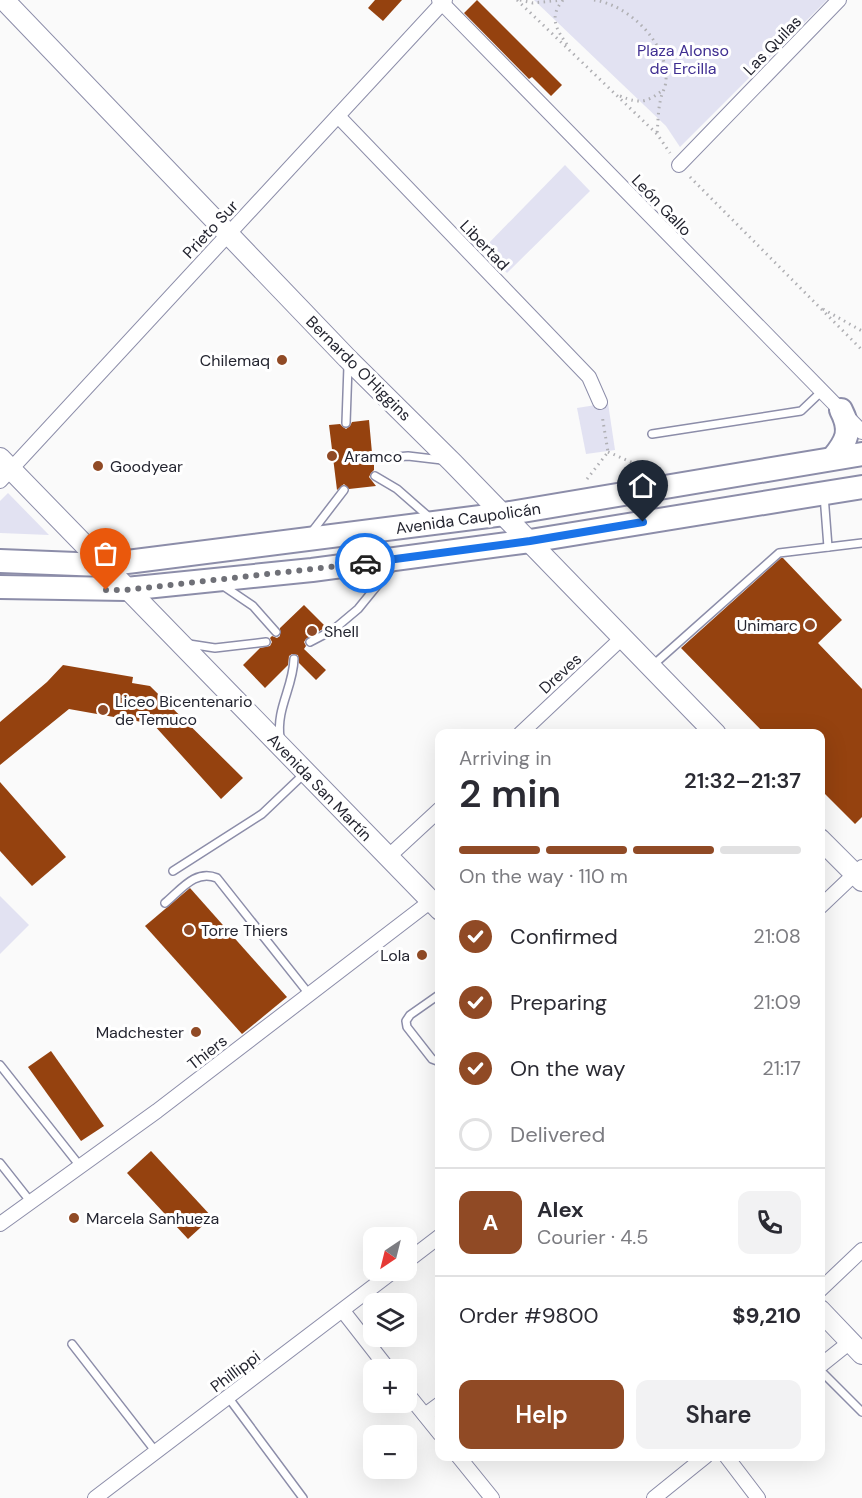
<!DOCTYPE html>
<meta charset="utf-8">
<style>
body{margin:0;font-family:"DM Sans",sans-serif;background:#f2f2f3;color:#2b2b33;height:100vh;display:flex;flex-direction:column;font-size:22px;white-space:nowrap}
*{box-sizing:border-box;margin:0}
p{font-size:20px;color:#7c7c81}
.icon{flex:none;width:33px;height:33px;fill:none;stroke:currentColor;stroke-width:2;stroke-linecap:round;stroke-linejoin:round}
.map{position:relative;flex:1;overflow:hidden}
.drawer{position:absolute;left:435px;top:729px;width:390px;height:732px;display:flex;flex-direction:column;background:#fff;border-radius:12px;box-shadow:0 6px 24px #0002}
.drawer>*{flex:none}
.needle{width:39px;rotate:215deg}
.buttons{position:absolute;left:363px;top:1227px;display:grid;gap:12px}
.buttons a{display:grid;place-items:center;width:54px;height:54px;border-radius:12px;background:#fff;box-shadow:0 6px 24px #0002;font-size:30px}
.pin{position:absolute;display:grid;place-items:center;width:51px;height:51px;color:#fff;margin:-62px -26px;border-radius:50% 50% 50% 0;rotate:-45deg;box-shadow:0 0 6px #0007}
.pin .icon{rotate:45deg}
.courier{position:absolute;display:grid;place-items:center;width:60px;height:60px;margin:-30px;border:4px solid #1a73e8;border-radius:50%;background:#fff;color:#222;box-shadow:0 2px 8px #0007}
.headline em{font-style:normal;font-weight:600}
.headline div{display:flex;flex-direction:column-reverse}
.headline{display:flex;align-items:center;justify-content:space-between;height:102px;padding:0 24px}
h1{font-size:39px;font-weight:600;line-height:45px}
.bar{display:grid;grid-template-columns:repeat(4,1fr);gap:9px 6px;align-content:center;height:72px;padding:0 24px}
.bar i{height:8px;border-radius:4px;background:#e1e1e2}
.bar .selected{background:#904a25}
.bar p{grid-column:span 4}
.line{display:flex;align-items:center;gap:15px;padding:0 24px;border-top:2px solid #e1e1e2}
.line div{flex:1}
.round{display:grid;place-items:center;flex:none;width:63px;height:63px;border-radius:12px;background:#f2f2f3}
ol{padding:0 24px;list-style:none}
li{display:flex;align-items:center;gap:18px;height:66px}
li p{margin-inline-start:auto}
li .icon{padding:6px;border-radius:50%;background:#904a25;color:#fff;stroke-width:4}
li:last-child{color:#7c7c81}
li i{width:33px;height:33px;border:3px solid #e1e1e2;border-radius:50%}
.action{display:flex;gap:12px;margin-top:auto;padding:12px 24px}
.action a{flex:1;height:69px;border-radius:12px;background:#904a25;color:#fff;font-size:24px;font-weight:600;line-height:69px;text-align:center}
.action a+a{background:#f2f2f3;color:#2b2b33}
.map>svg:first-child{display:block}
.green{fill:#e2e2f2}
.building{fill:#95420f}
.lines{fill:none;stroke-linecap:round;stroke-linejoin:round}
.service-casing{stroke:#8c8da9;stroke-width:10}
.minor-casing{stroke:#8c8da9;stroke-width:16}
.secondary-casing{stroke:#8c8da9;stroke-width:22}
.primary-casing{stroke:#8c8da9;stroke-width:26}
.path{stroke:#b0b0b4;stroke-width:3;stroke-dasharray:1.5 4.5;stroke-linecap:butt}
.service{stroke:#fff;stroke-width:7}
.minor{stroke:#fff;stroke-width:14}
.secondary{stroke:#fff;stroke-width:20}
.primary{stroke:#fff;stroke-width:22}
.done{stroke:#6f7077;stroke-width:6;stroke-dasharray:0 10.8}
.route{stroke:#1a73e8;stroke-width:8}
.poi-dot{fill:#904a25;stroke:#fff;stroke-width:2}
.labels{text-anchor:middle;stroke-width:6;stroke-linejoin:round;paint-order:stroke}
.street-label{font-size:16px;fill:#242530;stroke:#fff}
.park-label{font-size:16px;fill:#3f2e91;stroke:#fff}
.poi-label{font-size:16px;fill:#242530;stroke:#fff;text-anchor:start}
</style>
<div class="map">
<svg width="862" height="1498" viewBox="0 0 862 1498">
<rect width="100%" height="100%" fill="#fafafa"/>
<g class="green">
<path d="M 534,0 L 827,0 L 680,147 L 666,126 Z"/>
<path d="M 565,165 L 590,191 L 507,273 L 483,249 Z"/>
<path d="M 608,403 L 615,450 L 586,454 L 577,408 Z"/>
<path d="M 8,493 L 49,535 L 0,533 L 0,501 Z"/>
<path d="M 0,896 L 29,925 L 0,954 Z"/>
</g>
<g class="building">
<path d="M 375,0 L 402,0 L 383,21 L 368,8 Z"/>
<path d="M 477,0 L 562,85 L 551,96 L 532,77 L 529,79 L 464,13 Z"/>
<path d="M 369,420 L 372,453 L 368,456 L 368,460 L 374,465 L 374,470 L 371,473 L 369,477 L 376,486 L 349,489 L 344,484 L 337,490 L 329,425 L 340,424 L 343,427 L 346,429 L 350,426 L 352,422 Z"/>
<path d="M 781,558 L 783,558 L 842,620 L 818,643 L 862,689 L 862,817 L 855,824 L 820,789 L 820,734 L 765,734 L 681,648 Z"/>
<path d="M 304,605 L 326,627 L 306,639 L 304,642 L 306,646 L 304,649 L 326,670 L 316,680 L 299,663 L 298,655 L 292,654 L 289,656 L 288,665 L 265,688 L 243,665 L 260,648 L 270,646 L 272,642 L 270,638 L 272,636 L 277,638 L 280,636 L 280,628 Z"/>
<path d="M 63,665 L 133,677 L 132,683 L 150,686 L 243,778 L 221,799 L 153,724 L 69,709 L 0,765 L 0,722 L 47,682 Z"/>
<path d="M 0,782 L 66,857 L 32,886 L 0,851 Z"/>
<path d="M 190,888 L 287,997 L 242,1034 L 145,926 Z"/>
<path d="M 51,1051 L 104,1126 L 81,1141 L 28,1067 Z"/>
<path d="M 151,1151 L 212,1217 L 188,1239 L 127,1173 Z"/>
</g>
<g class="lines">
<g class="service-casing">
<g id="service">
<path d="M 346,423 L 348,366"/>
<path d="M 652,434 L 801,411 L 822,391"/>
<path d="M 373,459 L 408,456 L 442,460"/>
<path d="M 375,476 L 397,489 L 429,517"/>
<path d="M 824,495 L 828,547"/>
<path d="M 311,533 L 344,490"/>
<path d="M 222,585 L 253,606 L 276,632"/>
<path d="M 310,642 L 333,630 L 358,609 L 393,566"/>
<path d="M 189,644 L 215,648 L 266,642"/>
<path d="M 652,666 L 779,553 L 862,543"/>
<path d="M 280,738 C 276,708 293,688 294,659"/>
<path d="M 173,871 L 262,814 L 304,774"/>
<path d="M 165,903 C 181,890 195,869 217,878 L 309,994"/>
<path d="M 440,994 L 410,1015 L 406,1021 L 407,1027 L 432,1059 L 440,1062"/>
<path d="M 0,1065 L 80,1166"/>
<path d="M 0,1163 L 30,1201"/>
<path d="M 72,1344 L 156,1452"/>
<path d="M 820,1370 L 862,1412"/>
<path d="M 228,1397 L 303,1498"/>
</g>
</g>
<g class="minor-casing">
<g id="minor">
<path d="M 439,0 L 862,432"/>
<path d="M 338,116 L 589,377 L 600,402"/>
<path d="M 679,165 L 839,0"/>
<path d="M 0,481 L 445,0"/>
<path d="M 520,734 L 623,637"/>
<path d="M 388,857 L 440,809"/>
<path d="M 820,907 L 862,867"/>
<path d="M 0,1224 L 157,1111 L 431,901"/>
<path d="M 406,1262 L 440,1236"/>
<path d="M 820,1290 L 862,1250"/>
<path d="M 343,1311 L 389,1370"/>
<path d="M 820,1366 L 850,1342"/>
<path d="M 406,1392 L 440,1434"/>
<path d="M 425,1415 L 440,1404"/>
<path d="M 458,1456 L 492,1498"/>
<path d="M 726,1456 L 758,1498"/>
<path d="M 95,1498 L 395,1270"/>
<path d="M 654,1498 L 706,1456"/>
</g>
</g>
<g class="secondary-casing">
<g id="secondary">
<path d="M 4,0 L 347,358 L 453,463 L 716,734"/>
<path d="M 0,458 L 440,910"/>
<path d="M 820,839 L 862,881"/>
<path d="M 820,1310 L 862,1354"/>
</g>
</g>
<g class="primary-casing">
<g id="primary">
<path d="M 833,458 C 847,441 852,431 841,410"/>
<path d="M 0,561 L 102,565 L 135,561 L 504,514 L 862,454"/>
<path d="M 0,587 L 126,589 L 312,570 L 530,541 L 862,487"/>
</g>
</g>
<g class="path">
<path d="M 517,0 L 657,134 L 670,153"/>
<path d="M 520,0 L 533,3 L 562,0"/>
<path d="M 563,0 C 548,18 557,30 568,46"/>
<path d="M 594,0 C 629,5 668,43 666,80 C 666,87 661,94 660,102 C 658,112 658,123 657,134"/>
<path d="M 620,96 C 640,104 646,103 663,90"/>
<path d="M 690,177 L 862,350"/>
<path d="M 823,309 L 862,331"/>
<path d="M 608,452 L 647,469"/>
<path d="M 587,479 L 608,452 L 602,415"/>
</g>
<use href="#service" class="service"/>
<use href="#minor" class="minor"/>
<use href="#secondary" class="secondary"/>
<use href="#primary" class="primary"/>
</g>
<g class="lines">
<path class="done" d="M 106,590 L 126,590 L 365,563"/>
<path class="route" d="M 365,563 L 530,541 L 643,522"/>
</g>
<g class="poi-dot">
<circle cx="282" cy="360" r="6"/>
<circle cx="332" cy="456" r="6"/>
<circle cx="98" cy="466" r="6"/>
<circle cx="810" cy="625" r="6"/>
<circle cx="312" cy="631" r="6"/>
<circle cx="103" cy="710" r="6"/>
<circle cx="189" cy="930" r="6"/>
<circle cx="422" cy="955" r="6"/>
<circle cx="196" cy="1032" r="6"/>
<circle cx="74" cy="1218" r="6"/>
</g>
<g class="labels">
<g class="street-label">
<text transform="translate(772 45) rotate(-46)" y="6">Las Quilas</text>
<text transform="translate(662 205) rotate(46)" y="6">León Gallo</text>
<text transform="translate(210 229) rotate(-47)" y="6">Prieto Sur</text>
<text transform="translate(485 245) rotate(46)" y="6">Libertad</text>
<text transform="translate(359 368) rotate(45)" y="6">Bernardo O'Higgins</text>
<text transform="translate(468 518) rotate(-8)" y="6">Avenida Caupolicán</text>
<text transform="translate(560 673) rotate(-43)" y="6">Dreves</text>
<text transform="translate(320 787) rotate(46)" y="6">Avenida San Martín</text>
<text transform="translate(207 1052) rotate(-38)" y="6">Thiers</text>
<text transform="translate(235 1371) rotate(-37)" y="6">Phillippi</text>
</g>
<g class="park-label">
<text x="683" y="56">Plaza Alonso<tspan x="683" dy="18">de Ercilla</tspan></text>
</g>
<g class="poi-label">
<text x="270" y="366" text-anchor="end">Chilemaq</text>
<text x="344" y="462">Aramco</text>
<text x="110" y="472">Goodyear</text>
<text x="798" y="631" text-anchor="end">Unimarc</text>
<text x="324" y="637">Shell</text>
<text x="115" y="707">Liceo Bicentenario<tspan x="115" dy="18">de Temuco</tspan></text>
<text x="201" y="936">Torre Thiers</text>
<text x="410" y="961" text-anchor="end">Lola</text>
<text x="184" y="1038" text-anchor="end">Madchester</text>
<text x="86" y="1224">Marcela Sanhueza</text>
</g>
</g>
</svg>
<div class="buttons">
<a><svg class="needle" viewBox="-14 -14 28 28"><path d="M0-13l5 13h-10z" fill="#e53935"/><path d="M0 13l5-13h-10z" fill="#7c7c81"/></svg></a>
<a><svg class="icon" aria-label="layers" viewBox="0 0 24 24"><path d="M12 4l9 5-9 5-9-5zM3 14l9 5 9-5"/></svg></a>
<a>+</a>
<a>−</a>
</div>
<div class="pin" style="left:106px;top:590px;background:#ea580c"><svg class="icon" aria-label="bag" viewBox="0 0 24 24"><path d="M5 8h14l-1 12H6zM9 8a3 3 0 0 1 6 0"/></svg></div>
<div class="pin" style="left:643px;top:522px;background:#1f2937"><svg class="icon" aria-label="home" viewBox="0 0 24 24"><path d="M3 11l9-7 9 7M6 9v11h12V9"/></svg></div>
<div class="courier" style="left:365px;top:563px"><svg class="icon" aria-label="car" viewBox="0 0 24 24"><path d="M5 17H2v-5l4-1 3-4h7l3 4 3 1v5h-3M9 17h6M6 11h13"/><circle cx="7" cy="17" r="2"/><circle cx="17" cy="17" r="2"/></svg></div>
<section class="drawer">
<div class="headline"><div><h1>2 min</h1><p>Arriving in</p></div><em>21:32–21:37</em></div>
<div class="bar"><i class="selected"></i><i class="selected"></i><i class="selected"></i><i></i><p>On the way · 110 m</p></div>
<ol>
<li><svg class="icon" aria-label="check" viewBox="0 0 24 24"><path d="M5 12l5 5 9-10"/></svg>Confirmed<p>21:08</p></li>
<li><svg class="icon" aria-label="check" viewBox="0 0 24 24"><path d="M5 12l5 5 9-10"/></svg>Preparing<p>21:09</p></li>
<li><svg class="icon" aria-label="check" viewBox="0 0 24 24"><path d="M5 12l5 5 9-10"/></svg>On the way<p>21:17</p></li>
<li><i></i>Delivered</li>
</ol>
<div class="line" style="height:108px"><b class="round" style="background:#904a25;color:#fff">A</b><div><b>Alex</b><p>Courier · 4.5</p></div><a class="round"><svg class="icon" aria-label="phone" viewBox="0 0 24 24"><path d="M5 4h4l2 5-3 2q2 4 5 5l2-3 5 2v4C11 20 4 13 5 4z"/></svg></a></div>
<div class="line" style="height:78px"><div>Order #9800</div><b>$9,210</b></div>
<div class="action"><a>Help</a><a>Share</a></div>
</section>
</div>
